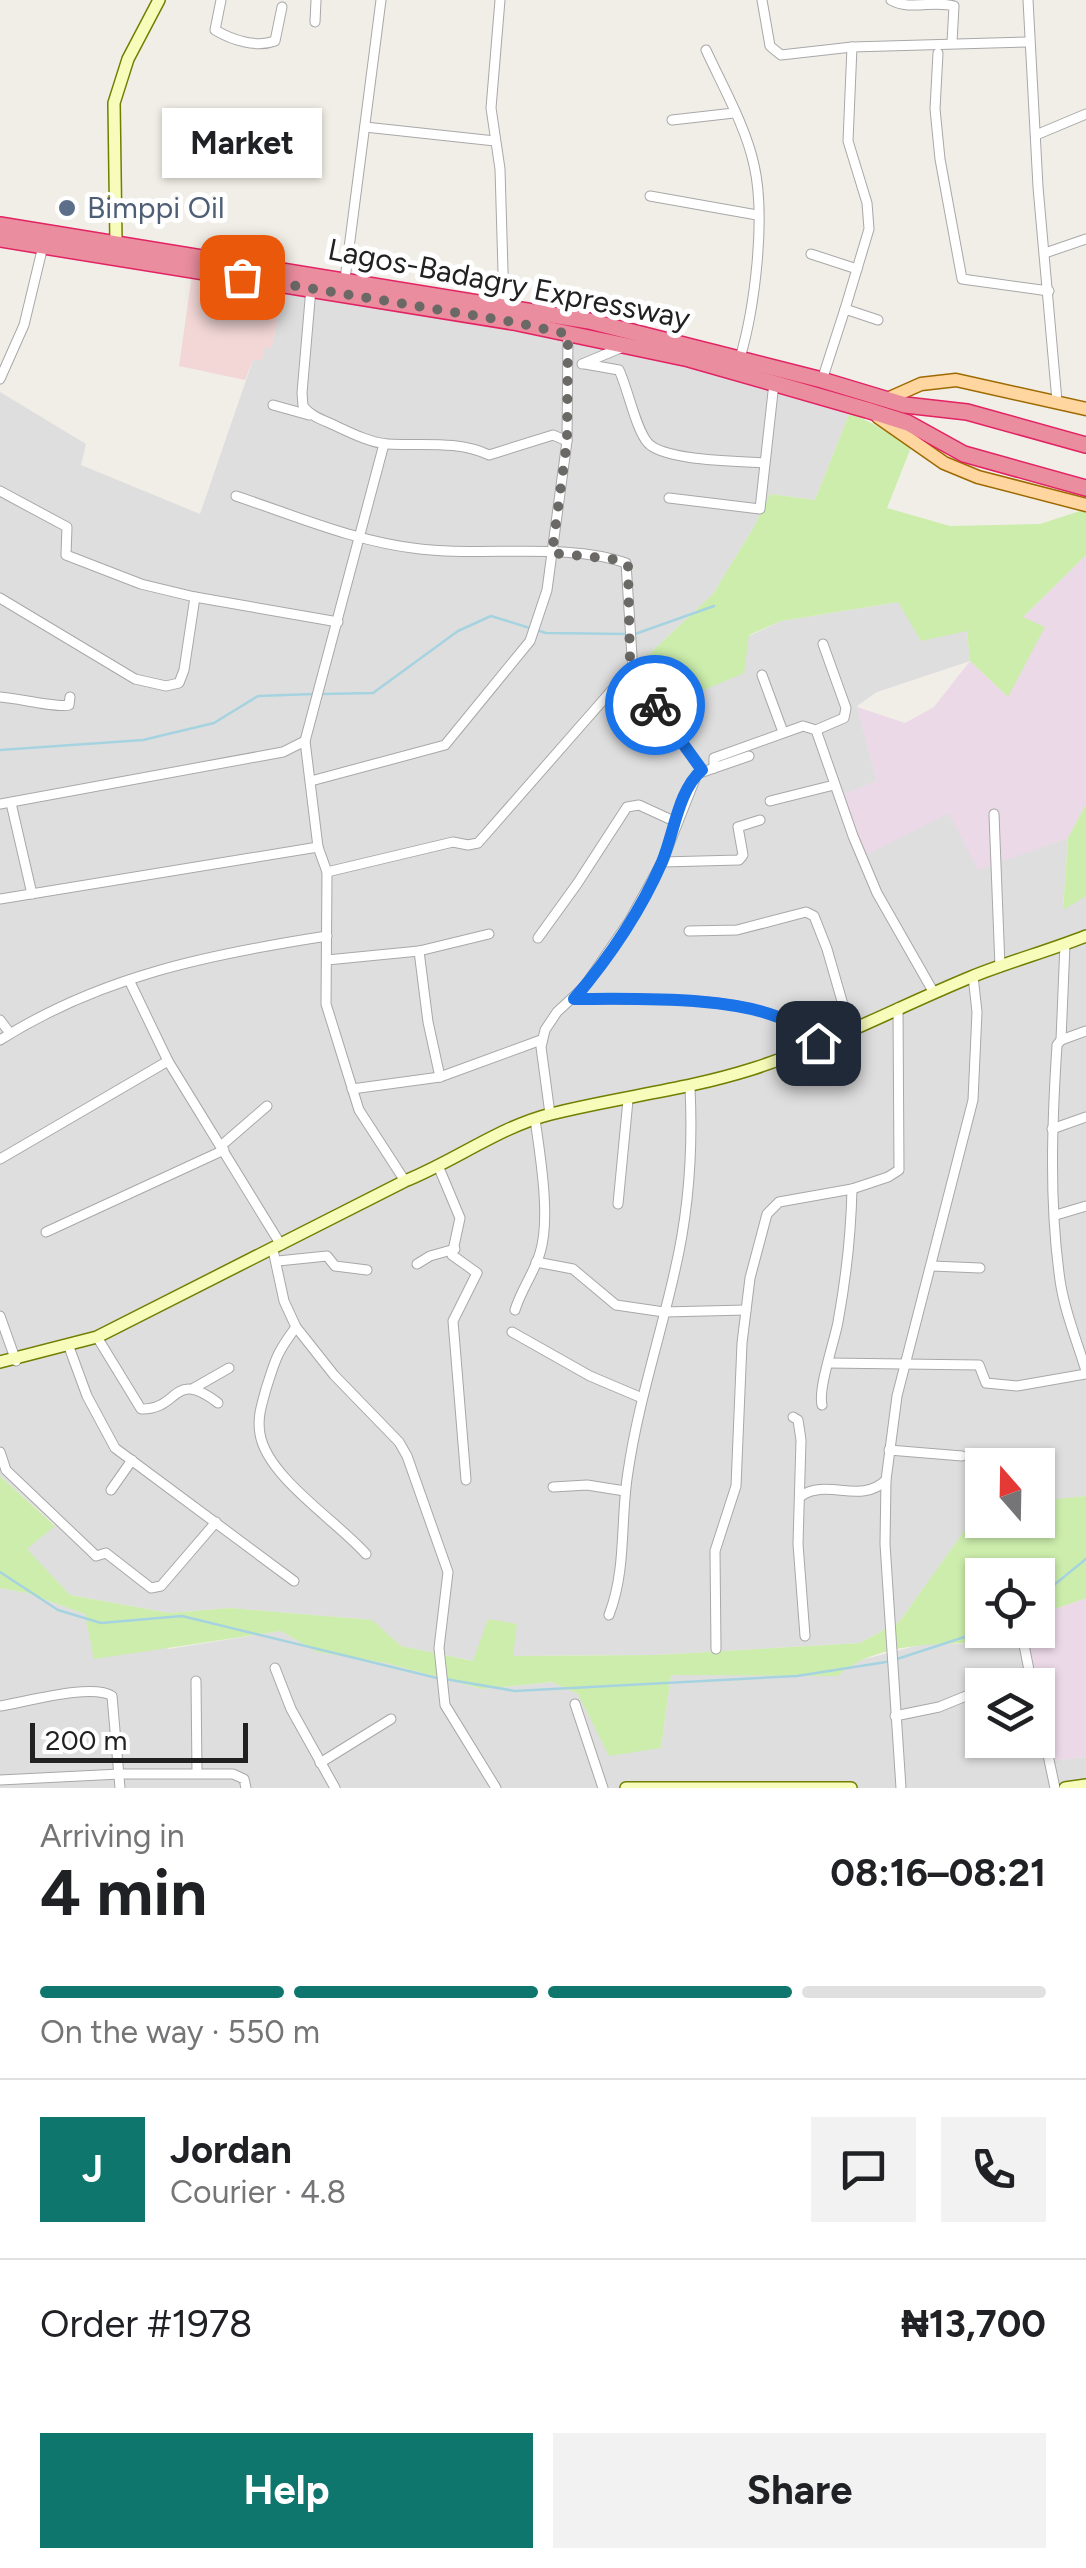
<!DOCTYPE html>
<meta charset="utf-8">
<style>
body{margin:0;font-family:Figtree,sans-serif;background:#f2f2f2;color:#202124;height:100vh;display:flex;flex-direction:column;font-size:38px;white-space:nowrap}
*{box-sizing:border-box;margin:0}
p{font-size:32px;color:#757577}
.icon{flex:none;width:55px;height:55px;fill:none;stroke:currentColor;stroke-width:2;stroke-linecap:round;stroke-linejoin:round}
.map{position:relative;height:1788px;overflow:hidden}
.drawer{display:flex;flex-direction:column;background:#fff;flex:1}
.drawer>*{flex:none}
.needle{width:65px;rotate:340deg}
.controls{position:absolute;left:965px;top:1448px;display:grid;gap:20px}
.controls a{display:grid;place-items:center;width:90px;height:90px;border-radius:0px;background:#fff;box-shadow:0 2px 8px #0004;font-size:50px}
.scale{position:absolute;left:30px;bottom:25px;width:218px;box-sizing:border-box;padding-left:10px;border:5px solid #212121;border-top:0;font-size:28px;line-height:35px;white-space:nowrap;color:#212121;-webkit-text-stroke:8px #fff;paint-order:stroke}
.pin{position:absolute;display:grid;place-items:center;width:85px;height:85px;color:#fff;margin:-42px;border-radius:20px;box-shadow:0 5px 15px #0006}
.courier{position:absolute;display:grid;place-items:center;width:100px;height:100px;margin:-50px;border:8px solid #1a73e8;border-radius:50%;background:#fff;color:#222;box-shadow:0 2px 12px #0007}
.bubble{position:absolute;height:70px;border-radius:0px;background:#fff;box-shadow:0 2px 8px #0004;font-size:32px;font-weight:700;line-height:70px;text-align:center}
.overview em{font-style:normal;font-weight:700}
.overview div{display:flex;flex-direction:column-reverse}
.overview{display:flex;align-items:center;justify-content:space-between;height:170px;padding:0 40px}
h1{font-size:65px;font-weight:700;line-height:75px}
.bar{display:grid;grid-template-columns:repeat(4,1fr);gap:15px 10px;align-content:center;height:120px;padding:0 40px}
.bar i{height:12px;border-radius:8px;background:#e0e0e0}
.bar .current{background:#0f766e}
.bar p{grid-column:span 4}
.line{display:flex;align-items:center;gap:25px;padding:0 40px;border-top:2px solid #e0e0e0}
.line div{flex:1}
.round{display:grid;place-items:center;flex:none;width:105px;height:105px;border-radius:0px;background:#f2f2f2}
.action{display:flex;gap:20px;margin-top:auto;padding:20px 40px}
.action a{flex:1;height:115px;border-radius:0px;background:#0f766e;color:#fff;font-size:40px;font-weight:700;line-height:115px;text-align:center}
.action a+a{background:#f2f2f2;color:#202124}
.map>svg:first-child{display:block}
.residential{fill:#dfdede}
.commercial{fill:#f2d7d6}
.industrial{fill:#ebd9e7}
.grass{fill:#ccedac}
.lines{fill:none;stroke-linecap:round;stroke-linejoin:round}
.stream{stroke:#a6d3e0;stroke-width:2.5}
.street-casing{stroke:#a8a8a8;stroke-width:11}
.secondary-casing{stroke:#717f01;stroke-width:14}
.primary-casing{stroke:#9e6a00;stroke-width:15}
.highway-casing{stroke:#e22263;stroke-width:18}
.street{stroke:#fff;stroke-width:9}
.secondary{stroke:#f8fcbb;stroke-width:11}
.primary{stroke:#ffd69f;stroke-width:12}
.highway{stroke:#ea8d9e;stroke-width:15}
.done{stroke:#6a6966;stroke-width:10;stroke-dasharray:0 18}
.route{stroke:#1a73e8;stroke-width:12}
.service-dot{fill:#5c6f8a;stroke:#fff;stroke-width:4}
.labels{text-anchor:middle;stroke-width:10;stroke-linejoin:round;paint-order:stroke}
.service-label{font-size:30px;fill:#4e5e75;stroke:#fff;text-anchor:start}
.street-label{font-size:30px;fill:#212121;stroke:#fff}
</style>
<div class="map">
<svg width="1086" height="1788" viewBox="0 0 1086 1788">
<rect width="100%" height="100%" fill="#f1eee7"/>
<g class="residential">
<path d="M 288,280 L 386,310 L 703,363 L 850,412 L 815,500 L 770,494 L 755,525 L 713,594 L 647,656 L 749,636 L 781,621 L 898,602 L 967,630 L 970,661 L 877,692 L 857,706 L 877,781 L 845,794 L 949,813 L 993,863 L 1068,838 L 1063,909 L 1086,896 L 1086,1496 L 1039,1502 L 1037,1449 L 985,1451 L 971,1522 L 899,1622 L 860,1643 L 656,1655 L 513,1656 L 474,1661 L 401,1646 L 371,1620 L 230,1608 L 169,1613 L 70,1595 L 26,1549 L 55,1525 L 0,1476 L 0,392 L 86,444 L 81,465 L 200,514 L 253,360 L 265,346 L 271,348 Z"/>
<path d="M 0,1588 L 27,1593 L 86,1614 L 169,1649 L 281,1631 L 318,1652 L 386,1663 L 482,1689 L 552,1682 L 578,1694 L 661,1748 L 671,1675 L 753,1674 L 853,1662 L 924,1644 L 1025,1644 L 1034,1685 L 982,1685 L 982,1740 L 1038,1740 L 1038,1701 L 1051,1761 L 1086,1757 L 1086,1788 L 0,1788 Z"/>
</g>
<path class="commercial" d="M 192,275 L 288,280 L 271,349 L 265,346 L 262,360 L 253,360 L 245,380 L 179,366 Z"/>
<g class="industrial">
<path d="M 1086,555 L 1086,804 L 1068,838 L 978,870 L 949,813 L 866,855 L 844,794 L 877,781 L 857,707 L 905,723 L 934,707 L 970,661 L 1007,696 L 1044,627 L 1022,618 Z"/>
<path d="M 1086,1598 L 1086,1757 L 1051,1761 L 1038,1701 L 1038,1685 L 1034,1685 L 1025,1644 L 1025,1630 L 1038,1630 L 1038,1615 Z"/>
</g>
<g class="grass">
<path d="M 850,412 L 912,445 L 887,508 L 950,526 L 1040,524 L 1086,509 L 1086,555 L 1023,617 L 1045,627 L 1008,697 L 970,661 L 967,631 L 921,641 L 898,602 L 781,621 L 749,635 L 744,673 L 676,702 L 647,656 L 713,594 L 755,525 L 770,494 L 815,500 Z"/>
<path d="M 1086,804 L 1086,896 L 1063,910 L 1068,838 Z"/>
<path d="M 1037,1449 L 1037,1465 L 982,1465 L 982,1520 L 1038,1520 L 1038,1465 L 1039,1501 L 1086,1496 L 1086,1598 L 1038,1615 L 1038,1575 L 982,1575 L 982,1630 L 1024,1630 L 1025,1644 C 969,1644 881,1636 838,1676 L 671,1675 L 661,1748 L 609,1756 L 578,1694 L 552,1682 L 482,1689 L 386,1663 L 317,1652 L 281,1631 L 94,1659 L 85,1614 L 27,1593 L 0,1588 L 0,1476 L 55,1526 L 27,1549 L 70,1595 L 169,1613 L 230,1608 L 372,1620 L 401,1646 L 473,1661 L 488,1619 L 517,1624 L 513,1656 L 656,1655 L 860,1643 L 899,1622 L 970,1523 L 985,1451 Z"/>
</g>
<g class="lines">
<g class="stream">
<path d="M 635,634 L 714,606"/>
<path d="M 322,694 L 373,693 L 458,631 L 491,616 L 546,633 L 627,634"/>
<path d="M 0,750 L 143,740 L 214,723 L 258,696 L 314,694"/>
<path d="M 0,1572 L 58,1610 L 101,1623 L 182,1616 L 437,1678"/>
<path d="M 1038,1598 L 1086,1559"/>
<path d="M 897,1659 L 986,1630"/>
<path d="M 445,1679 L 515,1691 L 797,1676 L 886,1662"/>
</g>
<g class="street-casing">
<g id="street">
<path d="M 221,0 L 215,30 C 232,40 256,48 275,41 L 282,7"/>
<path d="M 500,0 L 491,108 L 500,169 L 504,305"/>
<path d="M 762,0 L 770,46 L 781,55 L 852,47 L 1029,42"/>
<path d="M 891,0 C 910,11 934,0 954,6 L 952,42"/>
<path d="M 1028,0 L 1038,187 L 1057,401"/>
<path d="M 315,22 L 316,0"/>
<path d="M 852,47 L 848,141 L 867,203 L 869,229 L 845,309 L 878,320"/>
<path d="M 706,50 C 722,85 746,127 754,165 C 766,217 755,307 740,358"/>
<path d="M 938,53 L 935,109 L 940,159 L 962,279 L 1049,291"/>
<path d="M 672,120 L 734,113"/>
<path d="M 365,127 L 495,141"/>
<path d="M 1036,135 L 1086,114"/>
<path d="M 650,196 L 757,215"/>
<path d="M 1045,253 L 1086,239"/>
<path d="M 811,254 L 857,269"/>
<path d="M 345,279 L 381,0"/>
<path d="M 311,288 L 302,393 L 303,406 C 311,417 324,420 336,426 C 351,433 371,443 388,444 C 421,446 457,440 489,455 L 553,435 L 567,441"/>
<path d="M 582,364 L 623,347"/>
<path d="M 585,364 L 619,370 C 628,389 636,430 648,443 C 664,461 739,461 764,463"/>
<path d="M 0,379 L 24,325 L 43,246"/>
<path d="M 822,380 L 845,309"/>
<path d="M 273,405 L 309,415"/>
<path d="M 384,444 L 305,741 L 318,847 L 327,872 L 326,1004 L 359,1110 L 405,1181"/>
<path d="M 0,491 L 67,527 L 66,555 L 141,584 L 195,597 L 338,622"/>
<path d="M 236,496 C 296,516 356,542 420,549 C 483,557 567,542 626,563 L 633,672 L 702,771"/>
<path d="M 669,498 L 760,509 L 774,383"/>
<path d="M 0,598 L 135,679 L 166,686 L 179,683 L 184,670 L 195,597"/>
<path d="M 762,675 L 783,732"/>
<path d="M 0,697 C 18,698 56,708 69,705 L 70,697"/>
<path d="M 816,730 L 853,836 L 877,893 L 934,993"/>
<path d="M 714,768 L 714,758 L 803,726 L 816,730 L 844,718 L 846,708 L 823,644"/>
<path d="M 311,781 L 445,745 L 530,641 L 547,590 L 567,441 L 568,334"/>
<path d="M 770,801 L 834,785"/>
<path d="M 11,803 L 32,894"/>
<path d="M 0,804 L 283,752 L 305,741"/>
<path d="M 994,814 L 1000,967"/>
<path d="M 662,862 L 739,860 L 743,855 L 738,827 L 760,820"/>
<path d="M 327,872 L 453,842 L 468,845 L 478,843 L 619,682 L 633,672"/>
<path d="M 0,899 L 318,847"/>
<path d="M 689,931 L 737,930 L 806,912 L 814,916 L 827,949 L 850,1029"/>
<path d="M 538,938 L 577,884 L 627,807 L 639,805 L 676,822"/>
<path d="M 1065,944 L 1061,1040 L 1057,1045 C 1052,1123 1049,1203 1060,1280 C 1064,1310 1077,1341 1086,1371"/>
<path d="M 419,951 L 428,1022 L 440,1077"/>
<path d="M 327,960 L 419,951 L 489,934"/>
<path d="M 129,980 L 168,1061 L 281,1245"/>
<path d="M 574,999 C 633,1000 743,994 793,1024 C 802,1029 810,1037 818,1043"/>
<path d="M 0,1020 L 10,1033"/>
<path d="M 0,1040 C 101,976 211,954 327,936"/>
<path d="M 1061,1040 L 1086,1031"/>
<path d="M 352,1089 L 440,1077 L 541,1040"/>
<path d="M 550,1114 L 541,1047 L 545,1030 L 557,1012 L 584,987 L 630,920 L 662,862 L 697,774 L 749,756"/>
<path d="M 1052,1129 L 1086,1117"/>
<path d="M 222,1145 L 267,1106"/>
<path d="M 0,1159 L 168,1061"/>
<path d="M 439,1168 L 460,1218 L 452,1255 L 477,1273 L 453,1321 L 466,1480"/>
<path d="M 618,1204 L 628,1100"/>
<path d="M 1056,1215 L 1086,1206"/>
<path d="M 46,1232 L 224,1150"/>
<path d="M 273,1250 L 284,1301 L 296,1327 L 334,1375 L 399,1442 L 407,1456 L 448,1572 L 439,1648 L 445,1705 L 496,1788"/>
<path d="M 278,1261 L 327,1256 L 335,1266 L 367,1270"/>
<path d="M 536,1262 L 573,1269 L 616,1305 L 664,1312 L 746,1310"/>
<path d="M 417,1264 L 430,1256 L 455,1249"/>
<path d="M 932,1266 L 980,1268"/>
<path d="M 515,1310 C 521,1290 534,1273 540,1253 C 551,1218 540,1155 535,1119"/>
<path d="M 0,1316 L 16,1361"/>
<path d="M 296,1327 C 276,1354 276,1358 266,1389 C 262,1404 257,1417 260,1434 C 267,1477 337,1521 366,1554"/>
<path d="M 512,1332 L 590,1376 L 642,1398"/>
<path d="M 97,1337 L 141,1409 C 180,1410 172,1368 218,1403"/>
<path d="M 69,1347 L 87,1396 L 115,1448 L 294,1581"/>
<path d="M 828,1363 L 979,1365 L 986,1383 L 1017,1386 L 1086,1374"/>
<path d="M 194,1388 L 229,1368"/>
<path d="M 822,1405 C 818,1388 834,1343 838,1322 C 846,1278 851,1234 852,1189"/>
<path d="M 793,1417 L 798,1420 L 801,1440 L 798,1544 L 805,1636"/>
<path d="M 889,1450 L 962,1456"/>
<path d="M 0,1452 L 6,1470 L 91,1551 L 96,1556 L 106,1553 L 151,1588 L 161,1586 L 216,1522"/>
<path d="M 553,1487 L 587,1485 L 625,1491"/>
<path d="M 111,1490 L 132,1460"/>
<path d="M 801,1496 C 827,1478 861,1505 886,1480"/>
<path d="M 609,1615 C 627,1568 620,1520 628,1472 C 638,1403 660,1338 675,1270 C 689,1210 693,1149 690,1088"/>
<path d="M 1024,1645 L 1032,1685"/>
<path d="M 716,1649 L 715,1551 L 736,1486 L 742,1343 L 750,1278 L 767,1214 L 779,1202 L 852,1189 L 888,1177 L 899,1170 L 898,1008"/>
<path d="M 275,1668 L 291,1709 L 335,1788"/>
<path d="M 196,1681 L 197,1773"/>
<path d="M 575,1704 L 603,1788"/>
<path d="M 0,1706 C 26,1702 92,1683 112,1696 L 120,1788"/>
<path d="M 1038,1708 L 1055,1788"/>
<path d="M 895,1716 L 939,1707 L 966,1696"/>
<path d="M 320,1763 L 391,1719"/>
<path d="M 0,1780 L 120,1774 L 233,1774 L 244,1779 L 246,1788"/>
<path d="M 901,1788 L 885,1544 L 886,1480 L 897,1396 L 973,1100 L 977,1012 L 973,976"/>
</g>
</g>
<g class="secondary-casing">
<g id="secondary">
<path d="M 116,243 L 114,103 L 128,59 L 159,0"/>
<path d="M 0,1362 L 97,1337 L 405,1181 C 455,1161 499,1127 551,1114 C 618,1097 686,1090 752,1069 C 827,1045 898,1007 971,977 C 1008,962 1048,951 1086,936"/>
<path d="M 626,1788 L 851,1788"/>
<path d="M 1065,1788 L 1086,1785"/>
</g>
</g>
<g class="primary-casing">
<g id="primary">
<path d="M 885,400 L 921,384 L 956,380 L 1086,409"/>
<path d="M 878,417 L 944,463 L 978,477 L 1086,505"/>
</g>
</g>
<g class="highway-casing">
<g id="highway">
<path d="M 0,225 L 589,321 L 822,380 L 905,405 L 967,412 L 1086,445"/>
<path d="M 0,239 L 513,322 L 689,359 L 867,410 L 908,423 L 964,454 L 1086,488"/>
</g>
</g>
<use href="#street" class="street"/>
<use href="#secondary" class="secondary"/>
<use href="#primary" class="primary"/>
<use href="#highway" class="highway"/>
</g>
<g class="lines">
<path class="done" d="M 242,277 L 513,322 L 568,334 L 567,441 L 552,553 L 621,560 L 628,566 L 630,661 L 633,672 L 655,705"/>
<path class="route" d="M 655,705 L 702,770 C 678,790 674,834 662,862 C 641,910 608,959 574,999 C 633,999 743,995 793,1024 C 802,1030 810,1037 818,1043"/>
</g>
<circle class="service-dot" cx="67" cy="208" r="10"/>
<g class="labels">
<g class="service-label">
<text x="87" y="218">Bimppi Oil</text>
</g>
<g class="street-label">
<text transform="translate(509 284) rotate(11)" y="10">Lagos-Badagry Expressway</text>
</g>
</g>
</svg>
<div class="controls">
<a><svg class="needle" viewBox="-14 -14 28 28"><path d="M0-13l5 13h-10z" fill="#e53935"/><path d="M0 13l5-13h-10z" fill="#757577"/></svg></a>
<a><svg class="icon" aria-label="locate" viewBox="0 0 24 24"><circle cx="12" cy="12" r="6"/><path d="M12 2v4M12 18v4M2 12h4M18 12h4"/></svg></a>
<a><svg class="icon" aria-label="layers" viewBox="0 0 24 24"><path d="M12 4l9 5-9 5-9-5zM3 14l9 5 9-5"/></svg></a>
</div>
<div class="scale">200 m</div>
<div class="pin" style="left:242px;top:277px;background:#ea580c"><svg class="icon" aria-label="bag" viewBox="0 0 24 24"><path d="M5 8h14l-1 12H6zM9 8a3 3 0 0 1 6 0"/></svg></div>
<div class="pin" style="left:818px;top:1043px;background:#1f2937"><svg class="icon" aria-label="home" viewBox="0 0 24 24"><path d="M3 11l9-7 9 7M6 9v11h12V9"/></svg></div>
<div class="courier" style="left:655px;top:705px"><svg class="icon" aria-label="bike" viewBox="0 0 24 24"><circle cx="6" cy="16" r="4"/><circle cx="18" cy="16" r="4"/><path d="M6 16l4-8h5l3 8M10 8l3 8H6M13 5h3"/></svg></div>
<div class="bubble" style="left:162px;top:108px;width:160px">Market</div>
</div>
<section class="drawer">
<div class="overview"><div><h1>4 min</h1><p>Arriving in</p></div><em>08:16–08:21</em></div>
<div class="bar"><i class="current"></i><i class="current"></i><i class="current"></i><i></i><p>On the way · 550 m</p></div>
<div class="line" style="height:180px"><b class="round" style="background:#0f766e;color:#fff">J</b><div><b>Jordan</b><p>Courier · 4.8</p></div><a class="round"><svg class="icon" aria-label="chat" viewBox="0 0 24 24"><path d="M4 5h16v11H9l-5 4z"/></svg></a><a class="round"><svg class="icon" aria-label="phone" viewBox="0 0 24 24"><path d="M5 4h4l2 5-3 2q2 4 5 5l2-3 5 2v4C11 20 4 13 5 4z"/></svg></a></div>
<div class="line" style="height:130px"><div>Order #1978</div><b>₦13,700</b></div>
<div class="action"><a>Help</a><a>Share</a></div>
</section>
